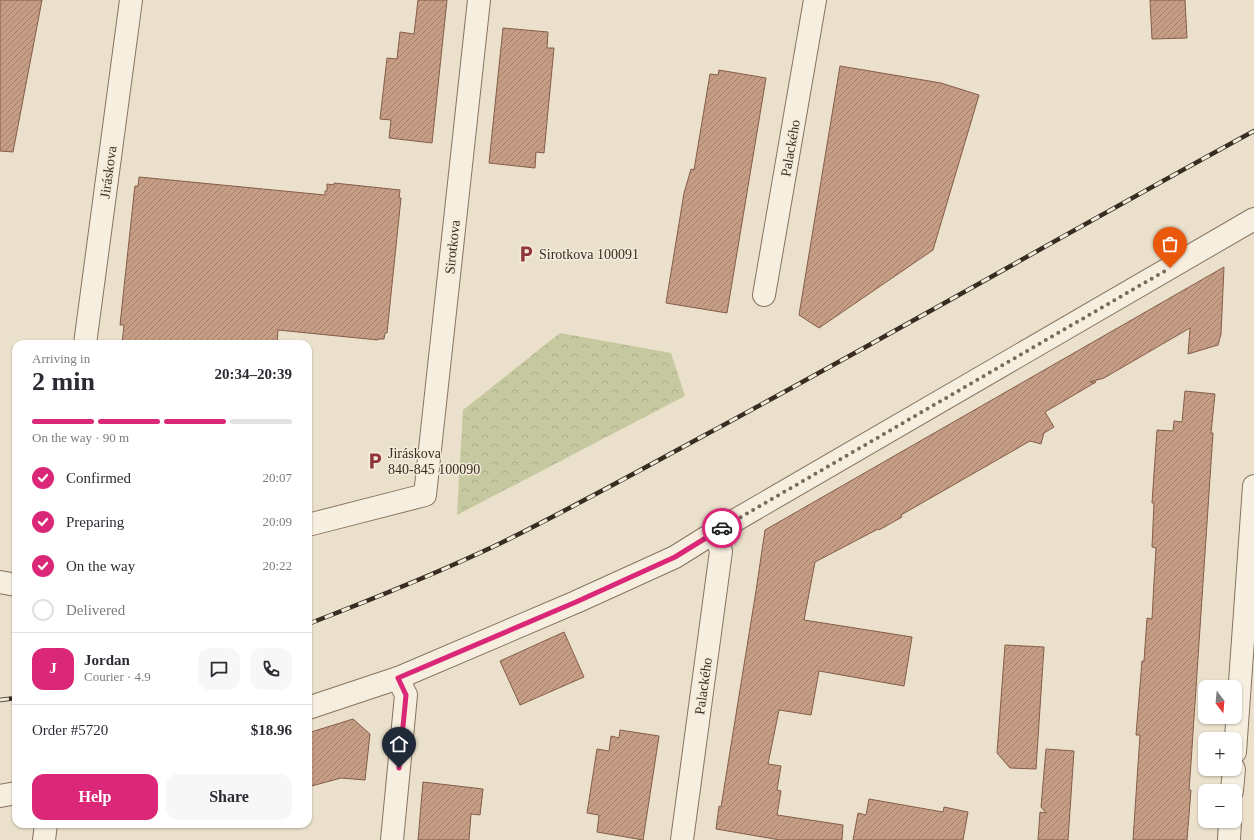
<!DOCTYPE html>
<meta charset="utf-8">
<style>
body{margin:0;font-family:"Times New Roman",serif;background:#f7f7f7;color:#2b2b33;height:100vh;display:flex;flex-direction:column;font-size:15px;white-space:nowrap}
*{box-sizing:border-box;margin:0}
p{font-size:13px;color:#7c7c81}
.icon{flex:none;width:22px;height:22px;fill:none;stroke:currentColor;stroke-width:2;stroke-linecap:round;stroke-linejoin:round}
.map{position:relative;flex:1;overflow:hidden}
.sheet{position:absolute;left:12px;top:340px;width:300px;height:488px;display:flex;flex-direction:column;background:#fff;border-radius:12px;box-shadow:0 1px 3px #0004}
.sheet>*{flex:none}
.needle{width:26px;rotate:164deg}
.controls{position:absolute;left:1198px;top:680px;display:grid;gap:8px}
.controls a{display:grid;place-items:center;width:44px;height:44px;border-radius:8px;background:#fff;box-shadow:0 1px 3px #0004;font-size:20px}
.pin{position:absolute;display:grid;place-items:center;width:34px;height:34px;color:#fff;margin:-41px -17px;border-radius:50% 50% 50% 0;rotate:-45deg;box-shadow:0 0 4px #0007}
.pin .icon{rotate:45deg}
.courier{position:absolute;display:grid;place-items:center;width:40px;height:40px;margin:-20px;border:3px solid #db2777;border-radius:50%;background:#fff;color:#222;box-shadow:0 1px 5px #0007}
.headline em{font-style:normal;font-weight:700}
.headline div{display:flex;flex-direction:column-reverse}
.headline{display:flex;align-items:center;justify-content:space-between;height:68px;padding:0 20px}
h1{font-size:26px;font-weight:700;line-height:30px}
.bar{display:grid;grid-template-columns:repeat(4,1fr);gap:6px 4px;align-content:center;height:48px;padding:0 20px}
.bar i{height:5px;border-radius:3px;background:#e1e1e2}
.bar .on{background:#db2777}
.bar p{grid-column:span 4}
.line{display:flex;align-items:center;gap:10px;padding:0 20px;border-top:1px solid #e1e1e2}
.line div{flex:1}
.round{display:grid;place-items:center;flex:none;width:42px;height:42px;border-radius:12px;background:#f7f7f7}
ol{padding:0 20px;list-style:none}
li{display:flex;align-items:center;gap:12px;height:44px}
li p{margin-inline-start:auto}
li .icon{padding:4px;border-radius:50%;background:#db2777;color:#fff;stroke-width:4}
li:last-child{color:#7c7c81}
li i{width:22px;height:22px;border:2px solid #e1e1e2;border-radius:50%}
.primary-button{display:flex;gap:8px;margin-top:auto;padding:8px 20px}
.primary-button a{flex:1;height:46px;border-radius:12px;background:#db2777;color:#fff;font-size:16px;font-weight:700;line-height:46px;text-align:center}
.primary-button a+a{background:#f7f7f7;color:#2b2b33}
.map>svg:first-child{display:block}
.park{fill:url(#park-crowns)}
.building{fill:url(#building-hatch);stroke:#845d48}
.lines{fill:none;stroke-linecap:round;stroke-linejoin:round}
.minor-casing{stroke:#877360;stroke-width:24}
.minor{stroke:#f6eede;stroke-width:22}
.rail-casing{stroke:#392c22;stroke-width:4.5}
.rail{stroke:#f3ebda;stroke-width:3;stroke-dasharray:9;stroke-linecap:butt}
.done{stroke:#776b5d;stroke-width:4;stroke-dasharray:0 7.2}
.route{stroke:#db2777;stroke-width:5}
.labels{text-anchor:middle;stroke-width:3;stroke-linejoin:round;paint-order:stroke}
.street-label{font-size:14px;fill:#392c22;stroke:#f3ebda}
.poi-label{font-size:14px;fill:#392c22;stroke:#f3ebda;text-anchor:start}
</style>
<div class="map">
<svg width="1254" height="840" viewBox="0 0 1254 840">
<defs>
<pattern id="park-crowns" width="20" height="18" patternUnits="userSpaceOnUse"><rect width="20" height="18" fill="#c6c99f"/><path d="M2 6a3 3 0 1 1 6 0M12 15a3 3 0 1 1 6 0" fill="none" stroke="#abad89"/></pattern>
<pattern id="building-hatch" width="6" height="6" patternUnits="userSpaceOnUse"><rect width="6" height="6" fill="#c69d85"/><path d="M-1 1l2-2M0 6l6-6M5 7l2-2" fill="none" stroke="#a2806c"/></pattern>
</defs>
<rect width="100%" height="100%" fill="#ebe0cb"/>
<path class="park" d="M 560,333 L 671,353 L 685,396 L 457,515 L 463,410 Z"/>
<g class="building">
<path d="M 0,0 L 42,0 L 13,152 L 0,151 Z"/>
<path d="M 418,0 L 447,0 L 432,143 L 389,138 L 391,120 L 380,119 L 387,58 L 397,59 L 400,32 L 414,34 Z"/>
<path d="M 1150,0 L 1185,0 L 1187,38 L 1152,39 Z"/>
<path d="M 503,28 L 548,32 L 547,48 L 554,48 L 544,153 L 536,152 L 535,168 L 489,163 Z"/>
<path d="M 840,66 L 941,83 L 979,95 L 933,250 L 819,328 L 799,315 Z"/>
<path d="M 719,70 L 766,78 L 727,313 L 666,303 L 684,193 L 691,169 L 694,170 L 710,74 L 718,75 Z"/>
<path d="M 139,177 L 325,195 L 325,191 L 327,191 L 327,184 L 334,185 L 334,183 L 400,190 L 399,198 L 401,198 L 387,333 L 385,333 L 384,339 L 378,339 L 378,340 L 278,330 L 277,344 L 122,344 L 124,325 L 120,325 L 134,194 L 135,186 L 138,186 Z"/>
<path d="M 1224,267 L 1221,334 L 1218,345 L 1188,354 L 1190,328 L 1104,378 L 1090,382 L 1096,382 L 1045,412 L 1054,427 L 1044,433 L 1041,444 L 1030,441 L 901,515 L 902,517 L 879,530 L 878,529 L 815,562 L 804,620 L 912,637 L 904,686 L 819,671 L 811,715 L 779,710 L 768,764 L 781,766 L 777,790 L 781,791 L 777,815 L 843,825 L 842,840 L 780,840 L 716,829 L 719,806 L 721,807 L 756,591 L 765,530 Z"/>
<path d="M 1185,391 L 1215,394 L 1211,433 L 1213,433 L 1191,763 L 1189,790 L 1191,790 L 1187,840 L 1133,840 L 1140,735 L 1136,735 L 1142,661 L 1144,661 L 1147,618 L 1152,619 L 1154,582 L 1156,548 L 1152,547 L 1154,503 L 1152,503 L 1157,430 L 1173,431 L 1174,421 L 1182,422 Z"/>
<path d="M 564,632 L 584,677 L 520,705 L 500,661 Z"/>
<path d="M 1005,645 L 1044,647 L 1036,769 L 1010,768 L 997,753 Z"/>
<path d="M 353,719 L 370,734 L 365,780 L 341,778 L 308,787 L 308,733 Z"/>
<path d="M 620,730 L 659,736 L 643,840 L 597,832 L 599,815 L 587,813 L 597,749 L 609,751 L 611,736 L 619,738 Z"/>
<path d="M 1046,749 L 1074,751 L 1068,840 L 1038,840 L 1040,812 L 1046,813 L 1041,807 Z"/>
<path d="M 423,782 L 483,789 L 480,815 L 471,814 L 469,840 L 418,840 Z"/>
<path d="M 869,799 L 943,812 L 944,807 L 968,812 L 963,840 L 853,840 L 858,813 L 866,815 Z"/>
</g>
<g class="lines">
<g class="minor-casing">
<g id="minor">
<path d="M 764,295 L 815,0"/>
<path d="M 85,344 L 131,0"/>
<path d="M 308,525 L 425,495 L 479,0"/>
<path d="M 0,582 L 16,585"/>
<path d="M 308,708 L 398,678 L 576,602 L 675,557 L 715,532 L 1254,219"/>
<path d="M 1235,752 L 1254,486"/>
<path d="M 1232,791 L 1234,769"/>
<path d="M 0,796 L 16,793"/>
<path d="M 44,840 L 46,824"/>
<path d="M 392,840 L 406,695 L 398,678"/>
<path d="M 682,840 L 721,551 L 715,532"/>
<path d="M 1229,840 L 1230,821"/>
</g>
</g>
<use href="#minor" class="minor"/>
<g class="rail-casing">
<g id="rail">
<path d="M 308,624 C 373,599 438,573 501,543 C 570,509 637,472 705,435 C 889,336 1070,231 1254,131"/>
<path d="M 0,700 L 16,698"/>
</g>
</g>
<use href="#rail" class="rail"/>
</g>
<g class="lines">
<path class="done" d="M 722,528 L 1170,268"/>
<path class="route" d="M 399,768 L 406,695 L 398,678 L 576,602 L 675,557 L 722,528"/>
</g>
<defs>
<g id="parking-bare" transform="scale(1.38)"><path d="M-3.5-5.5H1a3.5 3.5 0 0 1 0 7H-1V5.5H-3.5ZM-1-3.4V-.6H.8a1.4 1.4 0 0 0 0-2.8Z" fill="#90363b" stroke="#f3ebda" stroke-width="2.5" paint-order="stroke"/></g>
</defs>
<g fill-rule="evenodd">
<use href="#parking-bare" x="526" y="254"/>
<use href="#parking-bare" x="375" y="461"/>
</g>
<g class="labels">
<g class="street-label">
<text transform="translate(790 148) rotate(-80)" y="5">Palackého</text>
<text transform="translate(108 172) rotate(-82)" y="5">Jiráskova</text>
<text transform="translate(452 247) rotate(-84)" y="5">Sirotkova</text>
<text transform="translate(703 686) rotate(-82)" y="5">Palackého</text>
</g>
<g class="poi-label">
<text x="539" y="259">Sirotkova 100091</text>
<text x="388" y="458">Jiráskova<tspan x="388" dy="16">840-845 100090</tspan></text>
</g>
</g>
</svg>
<div class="controls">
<a><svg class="needle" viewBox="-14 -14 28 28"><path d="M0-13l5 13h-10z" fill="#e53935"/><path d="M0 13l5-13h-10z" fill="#7c7c81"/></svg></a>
<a>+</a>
<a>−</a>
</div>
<div class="pin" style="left:1170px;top:268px;background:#ea580c"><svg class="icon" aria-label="bag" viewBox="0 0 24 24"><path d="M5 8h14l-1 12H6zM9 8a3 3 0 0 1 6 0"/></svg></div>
<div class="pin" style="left:399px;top:768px;background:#1f2937"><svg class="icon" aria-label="home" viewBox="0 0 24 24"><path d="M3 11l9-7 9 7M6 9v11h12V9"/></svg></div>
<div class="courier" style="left:722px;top:528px"><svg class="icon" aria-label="car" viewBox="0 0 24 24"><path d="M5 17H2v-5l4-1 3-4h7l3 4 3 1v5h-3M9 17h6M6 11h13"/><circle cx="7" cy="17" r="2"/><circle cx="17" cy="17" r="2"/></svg></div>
<section class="sheet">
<div class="headline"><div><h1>2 min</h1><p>Arriving in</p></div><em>20:34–20:39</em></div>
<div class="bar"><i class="on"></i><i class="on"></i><i class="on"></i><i></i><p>On the way · 90 m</p></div>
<ol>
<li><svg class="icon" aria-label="check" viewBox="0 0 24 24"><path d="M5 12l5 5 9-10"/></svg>Confirmed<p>20:07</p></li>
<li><svg class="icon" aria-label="check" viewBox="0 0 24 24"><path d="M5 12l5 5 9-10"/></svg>Preparing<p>20:09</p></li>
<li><svg class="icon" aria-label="check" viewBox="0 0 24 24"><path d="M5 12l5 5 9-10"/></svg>On the way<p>20:22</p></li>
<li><i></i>Delivered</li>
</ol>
<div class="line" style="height:72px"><b class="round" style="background:#db2777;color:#fff">J</b><div><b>Jordan</b><p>Courier · 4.9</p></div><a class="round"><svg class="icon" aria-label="chat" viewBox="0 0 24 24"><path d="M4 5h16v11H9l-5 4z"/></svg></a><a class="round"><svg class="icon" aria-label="phone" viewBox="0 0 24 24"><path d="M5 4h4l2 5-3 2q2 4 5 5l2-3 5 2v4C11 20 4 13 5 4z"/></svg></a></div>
<div class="line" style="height:52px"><div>Order #5720</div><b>$18.96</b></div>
<div class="primary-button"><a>Help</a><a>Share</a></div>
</section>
</div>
